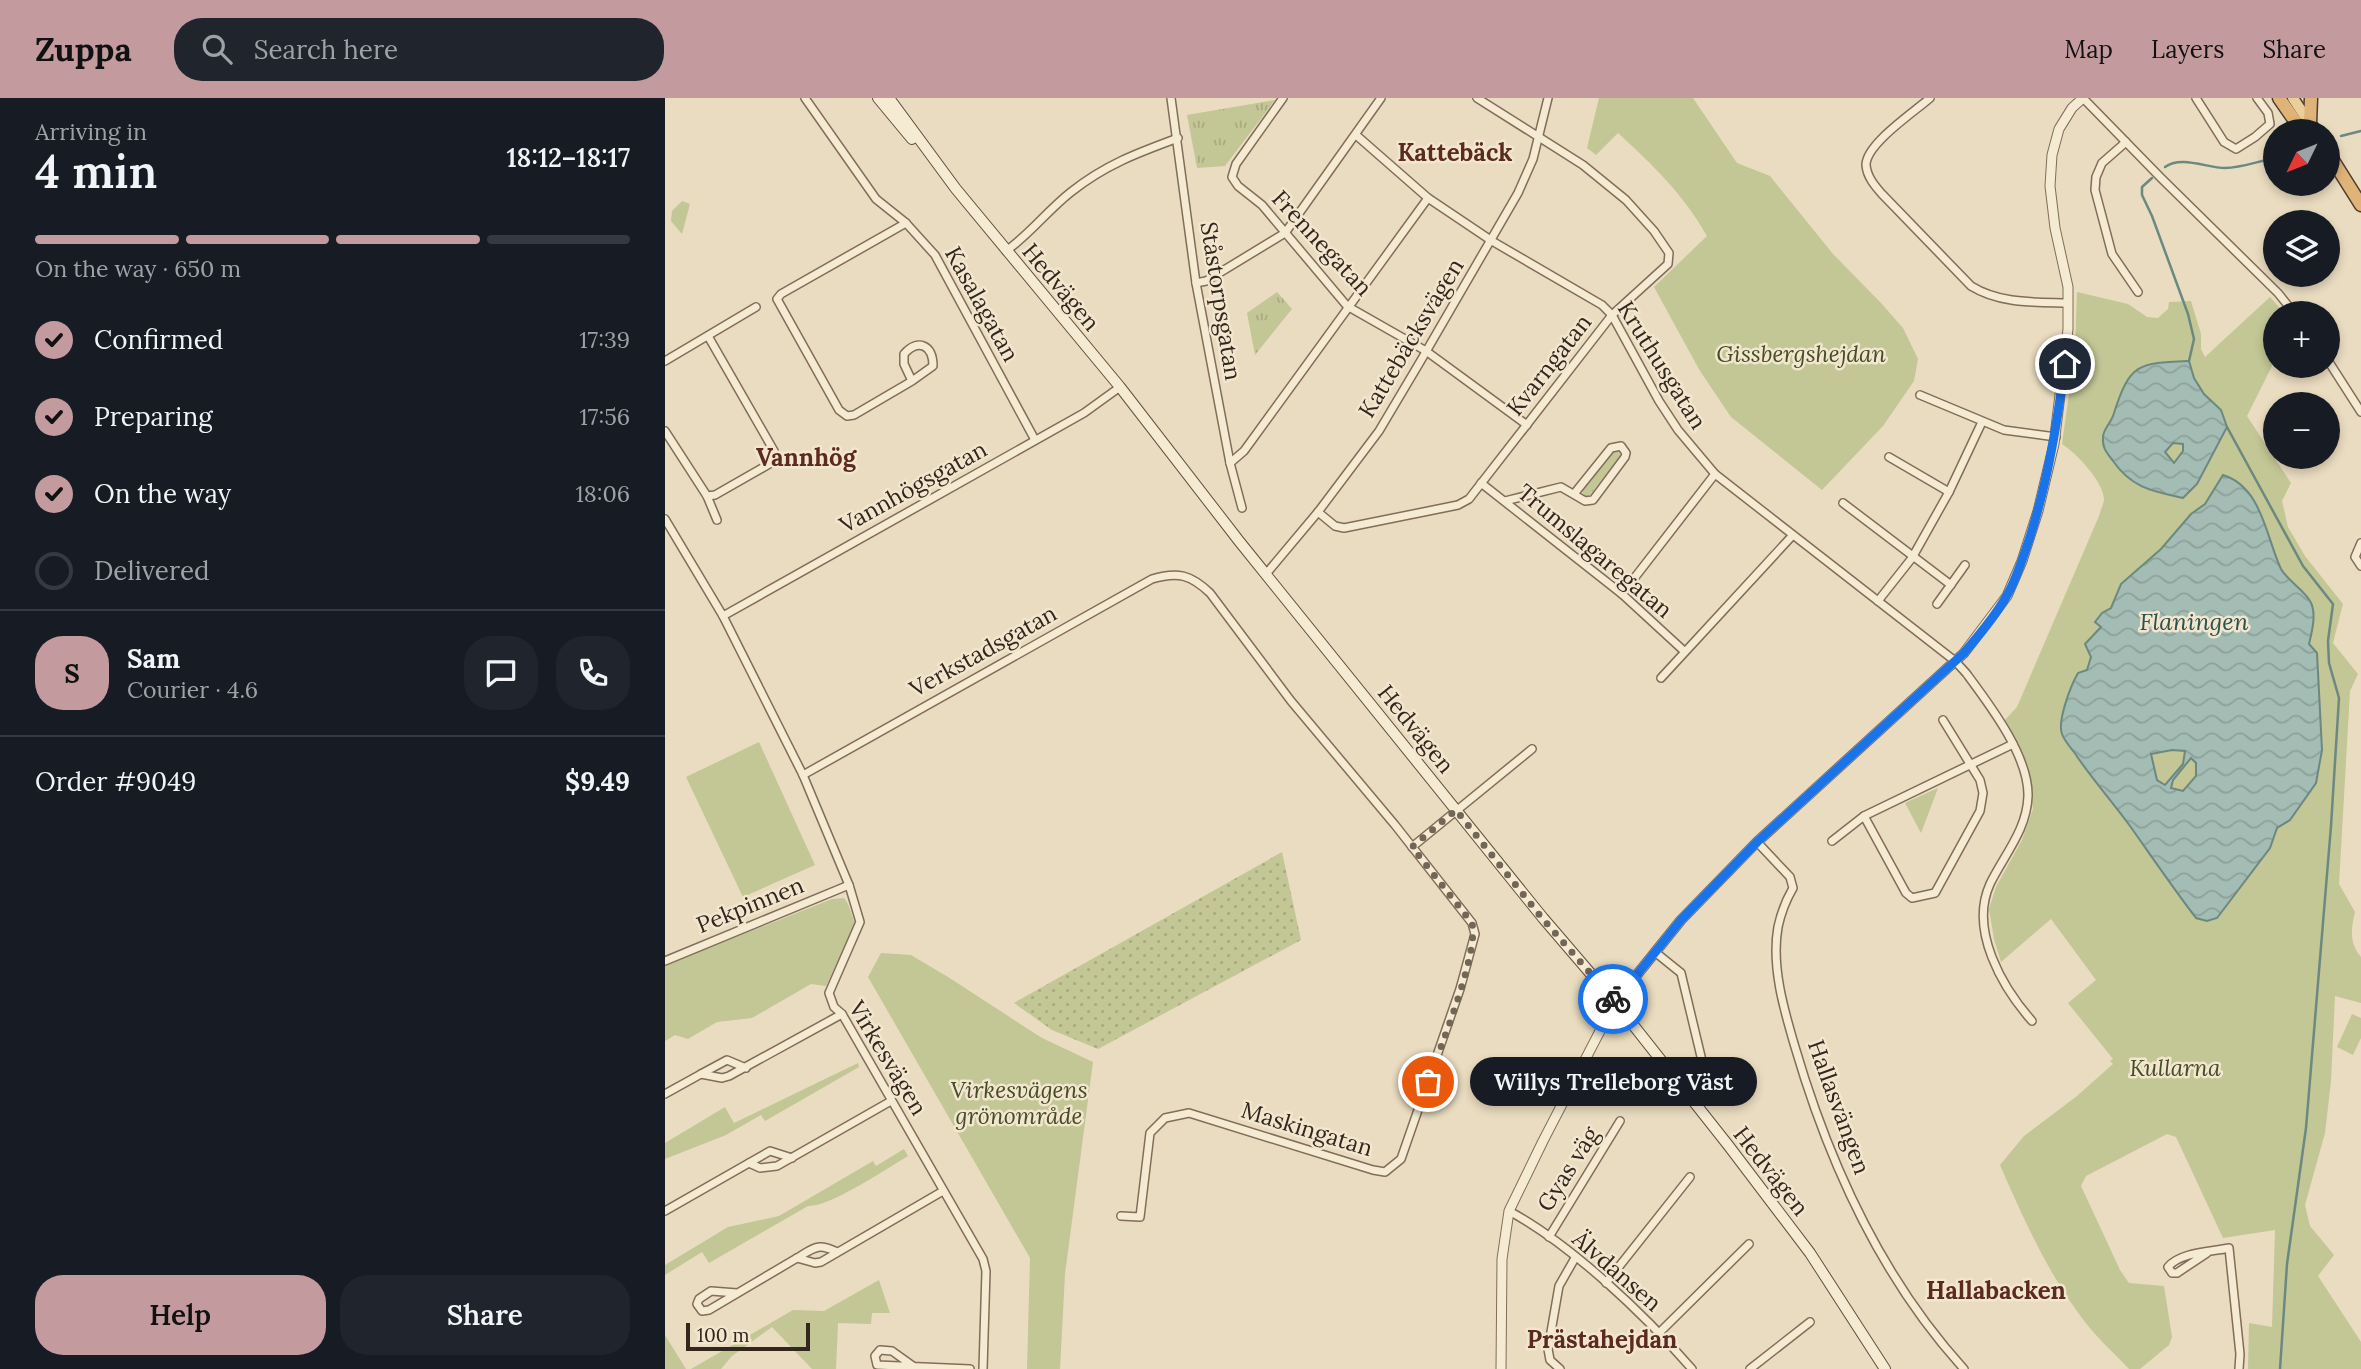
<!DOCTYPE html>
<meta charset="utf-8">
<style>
body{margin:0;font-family:Lora,serif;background:#20242c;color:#f1f3f6;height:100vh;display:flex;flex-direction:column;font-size:26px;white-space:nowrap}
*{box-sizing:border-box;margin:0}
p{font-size:23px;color:#9ea1a6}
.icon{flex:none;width:38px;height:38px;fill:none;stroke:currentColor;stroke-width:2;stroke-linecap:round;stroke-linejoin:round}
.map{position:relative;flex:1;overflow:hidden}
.panel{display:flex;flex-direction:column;background:#171b24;width:665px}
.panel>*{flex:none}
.needle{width:46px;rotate:227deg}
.tools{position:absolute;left:1598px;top:21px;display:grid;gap:14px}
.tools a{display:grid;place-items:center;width:77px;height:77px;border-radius:50%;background:#171b24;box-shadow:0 4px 10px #0003;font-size:35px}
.scale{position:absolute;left:21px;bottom:18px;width:124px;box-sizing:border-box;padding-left:7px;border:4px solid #32261d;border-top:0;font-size:19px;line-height:24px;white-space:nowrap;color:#32261d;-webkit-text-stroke:5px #f2e6cf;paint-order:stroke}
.pin{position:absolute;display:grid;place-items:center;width:60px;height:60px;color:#fff;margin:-30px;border:4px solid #fff;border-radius:50%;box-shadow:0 2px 7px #0007}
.courier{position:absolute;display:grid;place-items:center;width:70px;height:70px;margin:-35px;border:5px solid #1a73e8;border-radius:50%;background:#fff;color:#222;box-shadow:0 2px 9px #0007}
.bubble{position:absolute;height:49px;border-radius:24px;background:#171b24;box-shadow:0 4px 10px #0003;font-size:23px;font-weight:600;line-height:49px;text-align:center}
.head em{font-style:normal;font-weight:600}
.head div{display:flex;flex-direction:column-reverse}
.head{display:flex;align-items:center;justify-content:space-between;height:119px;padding:0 35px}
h1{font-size:46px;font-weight:600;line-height:52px}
.bar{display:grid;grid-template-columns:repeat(4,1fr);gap:10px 7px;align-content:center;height:84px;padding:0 35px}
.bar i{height:9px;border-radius:5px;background:#363941}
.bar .current{background:#c39a9e}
.bar p{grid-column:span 4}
.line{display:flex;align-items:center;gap:18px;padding:0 35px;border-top:2px solid #363941}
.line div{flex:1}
.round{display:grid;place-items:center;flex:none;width:74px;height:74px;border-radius:28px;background:#20242c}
ol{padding:0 35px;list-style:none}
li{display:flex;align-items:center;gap:21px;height:77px}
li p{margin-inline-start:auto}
li .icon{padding:7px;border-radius:50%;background:#c39a9e;color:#111;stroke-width:4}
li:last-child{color:#9ea1a6}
li i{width:38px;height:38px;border:4px solid #363941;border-radius:50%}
.cta{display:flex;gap:14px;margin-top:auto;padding:14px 35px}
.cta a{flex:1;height:80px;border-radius:28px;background:#c39a9e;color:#111;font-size:28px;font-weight:600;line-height:80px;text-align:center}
.cta a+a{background:#20242c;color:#f1f3f6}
header{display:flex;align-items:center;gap:42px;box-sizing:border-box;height:98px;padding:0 35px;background:#c39a9e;color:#111}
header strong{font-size:33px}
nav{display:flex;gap:38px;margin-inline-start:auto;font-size:24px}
.search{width:490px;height:63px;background:#20242c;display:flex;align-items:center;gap:18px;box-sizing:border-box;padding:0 24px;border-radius:28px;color:#9ea1a6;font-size:26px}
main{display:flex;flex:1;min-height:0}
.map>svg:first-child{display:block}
.grass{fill:url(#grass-tufts)}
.park{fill:#c3c695}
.garden{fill:url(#garden-dots)}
.water{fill:url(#water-waves);stroke:#6b8980;stroke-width:2;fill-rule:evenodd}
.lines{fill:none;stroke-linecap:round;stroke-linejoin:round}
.stream{stroke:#6b8980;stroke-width:2.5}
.minor-casing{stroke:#816d5a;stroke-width:10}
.tertiary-casing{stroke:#816d5a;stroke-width:11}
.secondary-casing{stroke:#634f3d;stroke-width:12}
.primary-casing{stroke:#4f3c2e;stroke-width:13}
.trunk-casing{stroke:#4f3c2e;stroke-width:15}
.minor{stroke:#f5ead2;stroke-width:7}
.tertiary{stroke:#f5ead2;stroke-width:9}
.secondary{stroke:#f5ead2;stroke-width:10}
.primary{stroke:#ebcf9a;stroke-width:10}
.trunk{stroke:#e0b478;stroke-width:12}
.done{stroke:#726656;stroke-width:7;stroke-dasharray:0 12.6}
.route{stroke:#1a73e8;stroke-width:9}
.labels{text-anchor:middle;stroke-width:5;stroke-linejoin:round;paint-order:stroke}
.street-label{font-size:23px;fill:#32261d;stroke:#f2e6cf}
.park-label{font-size:23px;font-style:italic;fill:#444d25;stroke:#f2e6cf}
.neighbourhood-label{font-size:24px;font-weight:bold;fill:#5b2a20;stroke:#f2e6cf}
.water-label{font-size:24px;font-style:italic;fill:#2d514d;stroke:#f2e6cf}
</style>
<header>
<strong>Zuppa</strong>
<div class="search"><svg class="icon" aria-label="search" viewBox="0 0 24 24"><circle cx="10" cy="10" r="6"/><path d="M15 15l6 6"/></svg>Search here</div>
<nav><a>Map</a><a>Layers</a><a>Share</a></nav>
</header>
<main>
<section class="panel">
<div class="head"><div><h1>4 min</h1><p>Arriving in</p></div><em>18:12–18:17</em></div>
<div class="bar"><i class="current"></i><i class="current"></i><i class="current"></i><i></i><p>On the way · 650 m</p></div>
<ol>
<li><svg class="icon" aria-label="check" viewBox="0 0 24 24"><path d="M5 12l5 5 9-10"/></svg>Confirmed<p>17:39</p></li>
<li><svg class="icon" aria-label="check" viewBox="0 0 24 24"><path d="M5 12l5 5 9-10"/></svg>Preparing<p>17:56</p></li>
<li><svg class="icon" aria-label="check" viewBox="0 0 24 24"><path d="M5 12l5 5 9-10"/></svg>On the way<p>18:06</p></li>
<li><i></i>Delivered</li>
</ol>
<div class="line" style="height:126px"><b class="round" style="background:#c39a9e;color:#111">S</b><div><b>Sam</b><p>Courier · 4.6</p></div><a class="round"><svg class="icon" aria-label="chat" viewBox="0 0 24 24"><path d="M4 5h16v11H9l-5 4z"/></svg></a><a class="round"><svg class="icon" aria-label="phone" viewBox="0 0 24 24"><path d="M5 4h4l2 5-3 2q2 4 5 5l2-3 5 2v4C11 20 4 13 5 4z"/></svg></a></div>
<div class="line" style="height:91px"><div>Order #9049</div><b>$9.49</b></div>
<div class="cta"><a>Help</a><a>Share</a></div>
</section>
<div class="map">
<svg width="1696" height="1271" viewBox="0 0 1696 1271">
<defs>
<pattern id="grass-tufts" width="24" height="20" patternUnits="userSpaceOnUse" patternTransform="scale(1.75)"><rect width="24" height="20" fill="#c3c695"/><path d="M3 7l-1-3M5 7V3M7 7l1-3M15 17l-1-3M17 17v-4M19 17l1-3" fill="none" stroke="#a8aa80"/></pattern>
<pattern id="garden-dots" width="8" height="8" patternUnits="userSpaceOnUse" patternTransform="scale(1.75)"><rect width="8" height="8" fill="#c3c695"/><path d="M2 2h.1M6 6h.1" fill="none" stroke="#a8aa80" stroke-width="1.8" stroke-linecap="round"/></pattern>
<pattern id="water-waves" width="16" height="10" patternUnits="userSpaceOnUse" patternTransform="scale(1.75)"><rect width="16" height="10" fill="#a3bcb4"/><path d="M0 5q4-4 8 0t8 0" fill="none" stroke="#8da19a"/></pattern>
</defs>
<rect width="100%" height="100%" fill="#eadcc0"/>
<g class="grass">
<path d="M 610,2 L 560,68 L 532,70 L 522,17 Z"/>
<path d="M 612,194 L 627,211 L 590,257 L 582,215 Z"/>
<path d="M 948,352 L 955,355 L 955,358 L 924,398 L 920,400 L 917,393 Z"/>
</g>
<g class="park">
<path d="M 934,0 L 1028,0 L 1072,65 L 1105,78 L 1168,156 L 1216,205 L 1238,230 L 1253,261 L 1249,283 L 1218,328 L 1157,392 L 1066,319 L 1035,273 L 989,189 L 1042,138 C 1019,97 987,66 953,35 L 931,57 L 922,50 Z"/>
<path d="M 17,103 L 25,106 L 17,136 L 6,123 L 7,113 Z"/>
<path d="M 1412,194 L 1463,206 L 1482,219 L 1493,220 L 1503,211 L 1504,204 L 1526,203 L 1536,236 L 1536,251 L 1540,259 L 1605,199 L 1619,215 L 1610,215 L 1610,262 L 1582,318 L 1626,385 L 1617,403 L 1623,429 L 1640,458 L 1678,506 L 1668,545 L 1693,576 L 1685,593 L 1674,786 L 1690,814 C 1686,831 1684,845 1696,859 L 1696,905 L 1670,898 L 1666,983 L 1660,1035 L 1640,1107 L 1645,1128 L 1669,1157 L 1653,1178 L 1696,1244 L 1696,1271 L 1583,1271 L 1584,1225 L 1607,1229 L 1610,1132 L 1558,1140 L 1511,1039 L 1502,1036 L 1421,1078 L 1416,1088 L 1455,1172 L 1464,1185 L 1499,1188 L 1507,1239 L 1504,1247 L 1475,1271 L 1464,1271 C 1449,1255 1433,1241 1420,1224 C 1383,1176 1359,1122 1335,1067 L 1359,1038 L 1412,998 L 1448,966 L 1445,963 L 1448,961 L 1403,905 L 1431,882 L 1386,821 L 1336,864 L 1329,841 L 1324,811 L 1331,789 L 1357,742 L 1368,711 L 1363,668 L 1339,623 L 1352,609 L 1434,418 C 1435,413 1439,406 1439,401 C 1438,383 1411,355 1397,346 L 1410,253 Z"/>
<path d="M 94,644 L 150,767 L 78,799 L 21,679 Z"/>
<path d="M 1273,690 L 1256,735 L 1240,705 Z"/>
<path d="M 179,800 L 183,806 L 190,826 L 161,888 L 146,886 L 87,920 L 52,924 L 23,941 L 10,937 L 0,943 L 0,867 L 167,801 Z"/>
<path d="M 216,855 L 246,857 L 283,879 L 377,940 L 428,964 L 400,1176 L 395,1271 L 362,1271 L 365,1160 L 203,879 Z"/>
<path d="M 1687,916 L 1696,920 L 1696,940 L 1688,957 L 1672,949 Z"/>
<path d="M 193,965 L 194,969 L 100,1023 L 96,1017 L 61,1037 L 0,1061 L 0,1045 L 60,1009 L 69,1025 Z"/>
<path d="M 239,1051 L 243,1058 C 221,1071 165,1109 143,1108 L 44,1165 L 37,1154 L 0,1177 L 0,1167 L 63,1129 L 114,1118 L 208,1063 L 211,1068 Z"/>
<path d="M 214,1182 L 225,1215 L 207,1215 L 206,1226 L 173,1225 L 171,1271 L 147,1271 L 107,1229 L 67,1258 L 56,1271 L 26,1271 L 128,1212 L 159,1213 Z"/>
<path d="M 0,1237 L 21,1271 L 0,1271 Z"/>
</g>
<path class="garden" d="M 617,754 L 636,842 L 433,951 L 387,932 L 349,905 Z"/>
<g class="water">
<path d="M 1524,263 L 1529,280 L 1539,296 L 1556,312 L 1562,329 L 1532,386 L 1518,400 C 1487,393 1467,390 1448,363 C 1442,355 1437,350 1438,339 C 1438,331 1447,324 1449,315 C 1465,265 1473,265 1524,263 ZM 1508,345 L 1518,346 L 1518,353 L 1509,365 L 1500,354 Z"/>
<path d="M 1558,377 C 1597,389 1601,439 1616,471 C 1623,483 1639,492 1645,503 C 1652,514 1647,534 1644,546 L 1652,555 L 1657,652 L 1651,685 L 1625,722 L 1612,730 L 1605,750 L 1552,820 L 1542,823 L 1531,820 C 1508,790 1487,759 1465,728 C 1447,703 1426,680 1409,654 C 1405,649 1399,642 1397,636 C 1392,623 1406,587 1413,575 L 1422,572 L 1426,559 L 1420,546 L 1436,529 L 1430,524 L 1437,515 L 1446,510 L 1456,486 L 1496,451 L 1526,416 L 1540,406 ZM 1507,652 L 1520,653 L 1518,666 L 1500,687 L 1492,682 L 1486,656 ZM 1526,660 L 1531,665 L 1531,678 L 1518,693 L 1506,690 L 1508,682 Z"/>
</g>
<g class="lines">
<g class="stream">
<path d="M 1676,38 L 1696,33"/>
<path d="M 1500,69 C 1516,57 1542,70 1560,70 C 1576,70 1594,63 1610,60"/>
<path d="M 1487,80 L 1477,89 L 1477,97 L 1487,118 L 1523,216 L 1529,241 L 1524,263"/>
<path d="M 1562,329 L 1638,468 L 1668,506 L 1663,543 L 1664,565 L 1674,600 L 1666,728 L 1641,1030 L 1622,1166 L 1615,1271"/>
</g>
<g class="minor-casing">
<g id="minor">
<path d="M 140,0 L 211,101 L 241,125 L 270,157 L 370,342"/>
<path d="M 506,0 L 531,185 L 565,365 L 577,410"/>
<path d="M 618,0 L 571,66 L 567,79 L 573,88 L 597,107 L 682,208 L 761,253 L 862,327"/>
<path d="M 1265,0 C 1249,14 1201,46 1201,67 C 1202,79 1210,88 1217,96 L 1306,188 C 1335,206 1370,204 1403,205"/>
<path d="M 1418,0 L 1496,80 L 1613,195 L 1629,215"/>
<path d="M 1531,0 L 1559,44 L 1571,51 L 1590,39 L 1605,26 L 1603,15 L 1592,0"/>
<path d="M 691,37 L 763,100 L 827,143 L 937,207 L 947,217 L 994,303 L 1013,332 L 1050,376 L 1290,563 L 1301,575 C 1324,606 1364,658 1363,698 C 1362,732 1339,757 1325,786 C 1304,832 1337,889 1367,923"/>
<path d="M 1461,44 L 1437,65 L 1431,79 L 1430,92 L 1447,156 L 1473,194"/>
<path d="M 241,125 L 116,196 L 112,201 L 174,312 L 182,318 L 189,317 L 247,283 L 268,268 C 268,247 253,240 239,256 L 239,266 L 247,283"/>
<path d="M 341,153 C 365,136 383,112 406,94 C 440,67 472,55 513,40"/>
<path d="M 531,185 L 541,183 L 620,135 L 716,0"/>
<path d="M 1662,261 L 1696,314"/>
<path d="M 0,263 L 91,209"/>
<path d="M 1255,297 L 1339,332 L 1391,339"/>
<path d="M 0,333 L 42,398 L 52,422"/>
<path d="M 1224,359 L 1284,394"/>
<path d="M 565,365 L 579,353 L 763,100"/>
<path d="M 816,385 L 957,496 L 1019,553"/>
<path d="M 42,398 L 50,397 L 106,365 L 109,353 L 43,238"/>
<path d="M 840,403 L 896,389 L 920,403 L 928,402 L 960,359 L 961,355 L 956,348 L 946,350 L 909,396"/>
<path d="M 1178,405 L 1286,487"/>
<path d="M 653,414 L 670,428 L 679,430 L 793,407 L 804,401 L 947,217 L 1003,166 L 1004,155 L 989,133 L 961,102 L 918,67 L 812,0"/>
<path d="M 0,421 L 58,518 L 138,677 L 184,787 L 195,824 L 164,895 L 169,909 L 177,916 L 318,1161 L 321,1173 L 318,1271"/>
<path d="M 1696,445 L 1690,459 L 1696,468"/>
<path d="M 601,476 L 653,414 L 714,333 L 755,264 L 853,95 L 868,61 L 883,0"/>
<path d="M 957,496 L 1050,376"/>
<path d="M 1213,503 L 1247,460 L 1284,394 L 1317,324"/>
<path d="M 1272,506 L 1300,467"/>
<path d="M 58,518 L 419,315 L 455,289"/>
<path d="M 996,580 L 1127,438"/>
<path d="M 138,677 L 487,481 C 513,473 526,477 545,495 L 626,603 L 730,727 L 807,825 L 810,836 L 795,891 L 736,1061 L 720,1074 L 708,1072 L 524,1015 L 500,1020 L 485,1035 L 475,1119 L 456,1118"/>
<path d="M 1199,718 L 1241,795 L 1247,800 L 1270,795 L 1315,713 L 1318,695 L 1315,682 L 1278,622"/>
<path d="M 1167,743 L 1199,718 L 1348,646"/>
<path d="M 1092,744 L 1125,779 L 1128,790 C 1121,802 1116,815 1113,829 C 1106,868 1119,912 1130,949 C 1164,1065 1217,1181 1299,1271"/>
<path d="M 747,749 L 867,651"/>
<path d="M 990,854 L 1016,875 L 1039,971 L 1019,992"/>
<path d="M 0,863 L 184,787"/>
<path d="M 36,976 L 62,962 L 81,970"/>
<path d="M 0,996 L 36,976 L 57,980 L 64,978 L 177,916"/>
<path d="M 84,1065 L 105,1053 L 127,1060"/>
<path d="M 0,1113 L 84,1065 L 95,1070 L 112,1068 L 226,1003"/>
<path d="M 844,1113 C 907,1147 980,1217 1027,1271"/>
<path d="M 884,1139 L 955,1023"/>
<path d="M 1542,1155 L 1512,1175 L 1507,1175 L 1503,1169 C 1515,1154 1546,1154 1564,1150 L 1575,1256 L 1574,1271"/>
<path d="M 132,1160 C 150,1149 153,1145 172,1154"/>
<path d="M 941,1185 L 1025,1079"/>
<path d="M 72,1195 L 46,1193 L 34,1201 L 32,1206 L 37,1213 L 44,1212 L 132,1160 L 150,1165 L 156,1164 L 278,1093"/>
<path d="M 994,1235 L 1084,1146"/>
<path d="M 248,1268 L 227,1253 L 215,1252 L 210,1258 L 212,1267 L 305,1271"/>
<path d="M 895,1271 L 885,1262 L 883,1251 L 894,1188 L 910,1160"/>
<path d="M 1085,1271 L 1145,1224"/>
</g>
</g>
<g class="tertiary-casing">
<path id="tertiary" d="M 836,1271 L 837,1161 L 844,1113 L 878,1043 L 950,904 L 1016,822 L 1092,744 L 1299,555 L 1342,498 L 1357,463 L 1373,413 L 1389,346 L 1403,231 L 1403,189 L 1390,130 L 1385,88 L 1387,57 L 1394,31 L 1407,10 L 1418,0"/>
</g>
<g class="secondary-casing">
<g id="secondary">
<path d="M 213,0 L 247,41"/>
<path d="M 224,0 L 291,91 L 455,289 L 574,443 L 878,820 L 950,904 L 1063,1047 L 1145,1155 L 1220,1271"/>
</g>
</g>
<g class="primary-casing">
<path id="primary" d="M 1628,0 L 1645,26"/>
</g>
<g class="trunk-casing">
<g id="trunk">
<path d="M 1614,0 L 1637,33"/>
<path d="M 1646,0 L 1645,26 L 1650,33"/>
<path d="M 1662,53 L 1696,107"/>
</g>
</g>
<use href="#minor" class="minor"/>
<use href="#tertiary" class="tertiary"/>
<use href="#secondary" class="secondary"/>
<use href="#primary" class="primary"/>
<use href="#trunk" class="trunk"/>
</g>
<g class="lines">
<path class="done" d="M 763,984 C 775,950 814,856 807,825 L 747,749 L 791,712 L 877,820 L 948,901"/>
<path class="route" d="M 948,901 L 950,904 L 1016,822 L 1092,744 L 1299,555 C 1314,537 1330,519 1341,499 C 1352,481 1358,459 1365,439 C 1383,382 1392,325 1400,266"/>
</g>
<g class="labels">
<g class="street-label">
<text transform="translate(657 145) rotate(47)" y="8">Frennegatan</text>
<text transform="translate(396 189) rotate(50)" y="8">Hedvägen</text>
<text transform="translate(556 203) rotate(81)" y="8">Ståstorpsgatan</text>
<text transform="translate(317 206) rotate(61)" y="8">Kasalagatan</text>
<text transform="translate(746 240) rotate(-59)" y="8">Kattebäcksvägen</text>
<text transform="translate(884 267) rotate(-52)" y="8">Kvarngatan</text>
<text transform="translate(997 267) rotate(58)" y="8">Kruthusgatan</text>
<text transform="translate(248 389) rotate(-29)" y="8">Vannhögsgatan</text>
<text transform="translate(930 453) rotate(40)" y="8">Trumslagaregatan</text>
<text transform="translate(318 553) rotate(-29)" y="8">Verkstadsgatan</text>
<text transform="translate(751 631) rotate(51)" y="8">Hedvägen</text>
<text transform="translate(85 807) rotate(-22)" y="8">Pekpinnen</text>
<text transform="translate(223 960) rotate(59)" y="8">Virkesvägen</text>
<text transform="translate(1174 1009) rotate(70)" y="8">Hallasvängen</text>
<text transform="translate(642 1031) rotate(17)" y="8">Maskingatan</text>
<text transform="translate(903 1071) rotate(-58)" y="8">Gyas väg</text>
<text transform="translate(1106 1073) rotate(52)" y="8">Hedvägen</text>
<text transform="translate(952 1173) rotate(41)" y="8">Älvdansen</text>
</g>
<g class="park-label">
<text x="1136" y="264">Gissbergshejdan</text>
<text x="1510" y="978">Kullarna</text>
<text x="354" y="1000">Virkesvägens<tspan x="354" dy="26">grönområde</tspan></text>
</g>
<g class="neighbourhood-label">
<text x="790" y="63">Kattebäck</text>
<text x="141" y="368">Vannhög</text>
<text x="1331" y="1201">Hallabacken</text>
<text x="937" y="1250">Prästahejdan</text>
</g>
<g class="water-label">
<text x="1529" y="532">Flaningen</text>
</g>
</g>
</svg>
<div class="tools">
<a><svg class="needle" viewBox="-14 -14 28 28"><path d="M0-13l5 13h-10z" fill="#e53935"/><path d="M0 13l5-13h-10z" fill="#9ea1a6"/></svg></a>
<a><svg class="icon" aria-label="layers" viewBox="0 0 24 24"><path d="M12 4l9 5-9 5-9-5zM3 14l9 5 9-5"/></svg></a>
<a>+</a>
<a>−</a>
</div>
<div class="scale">100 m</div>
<div class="pin" style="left:763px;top:984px;background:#ea580c"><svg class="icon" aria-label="bag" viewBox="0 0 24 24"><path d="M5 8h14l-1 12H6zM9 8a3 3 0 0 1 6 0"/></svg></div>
<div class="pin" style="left:1400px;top:266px;background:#1f2937"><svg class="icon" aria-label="home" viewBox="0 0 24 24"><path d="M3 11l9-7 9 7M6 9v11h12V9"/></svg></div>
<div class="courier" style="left:948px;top:901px"><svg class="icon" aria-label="bike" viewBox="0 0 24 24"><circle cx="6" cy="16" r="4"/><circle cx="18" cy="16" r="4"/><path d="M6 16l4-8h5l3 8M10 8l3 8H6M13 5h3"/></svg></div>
<div class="bubble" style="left:805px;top:959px;width:287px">Willys Trelleborg Väst</div>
</div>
</main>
